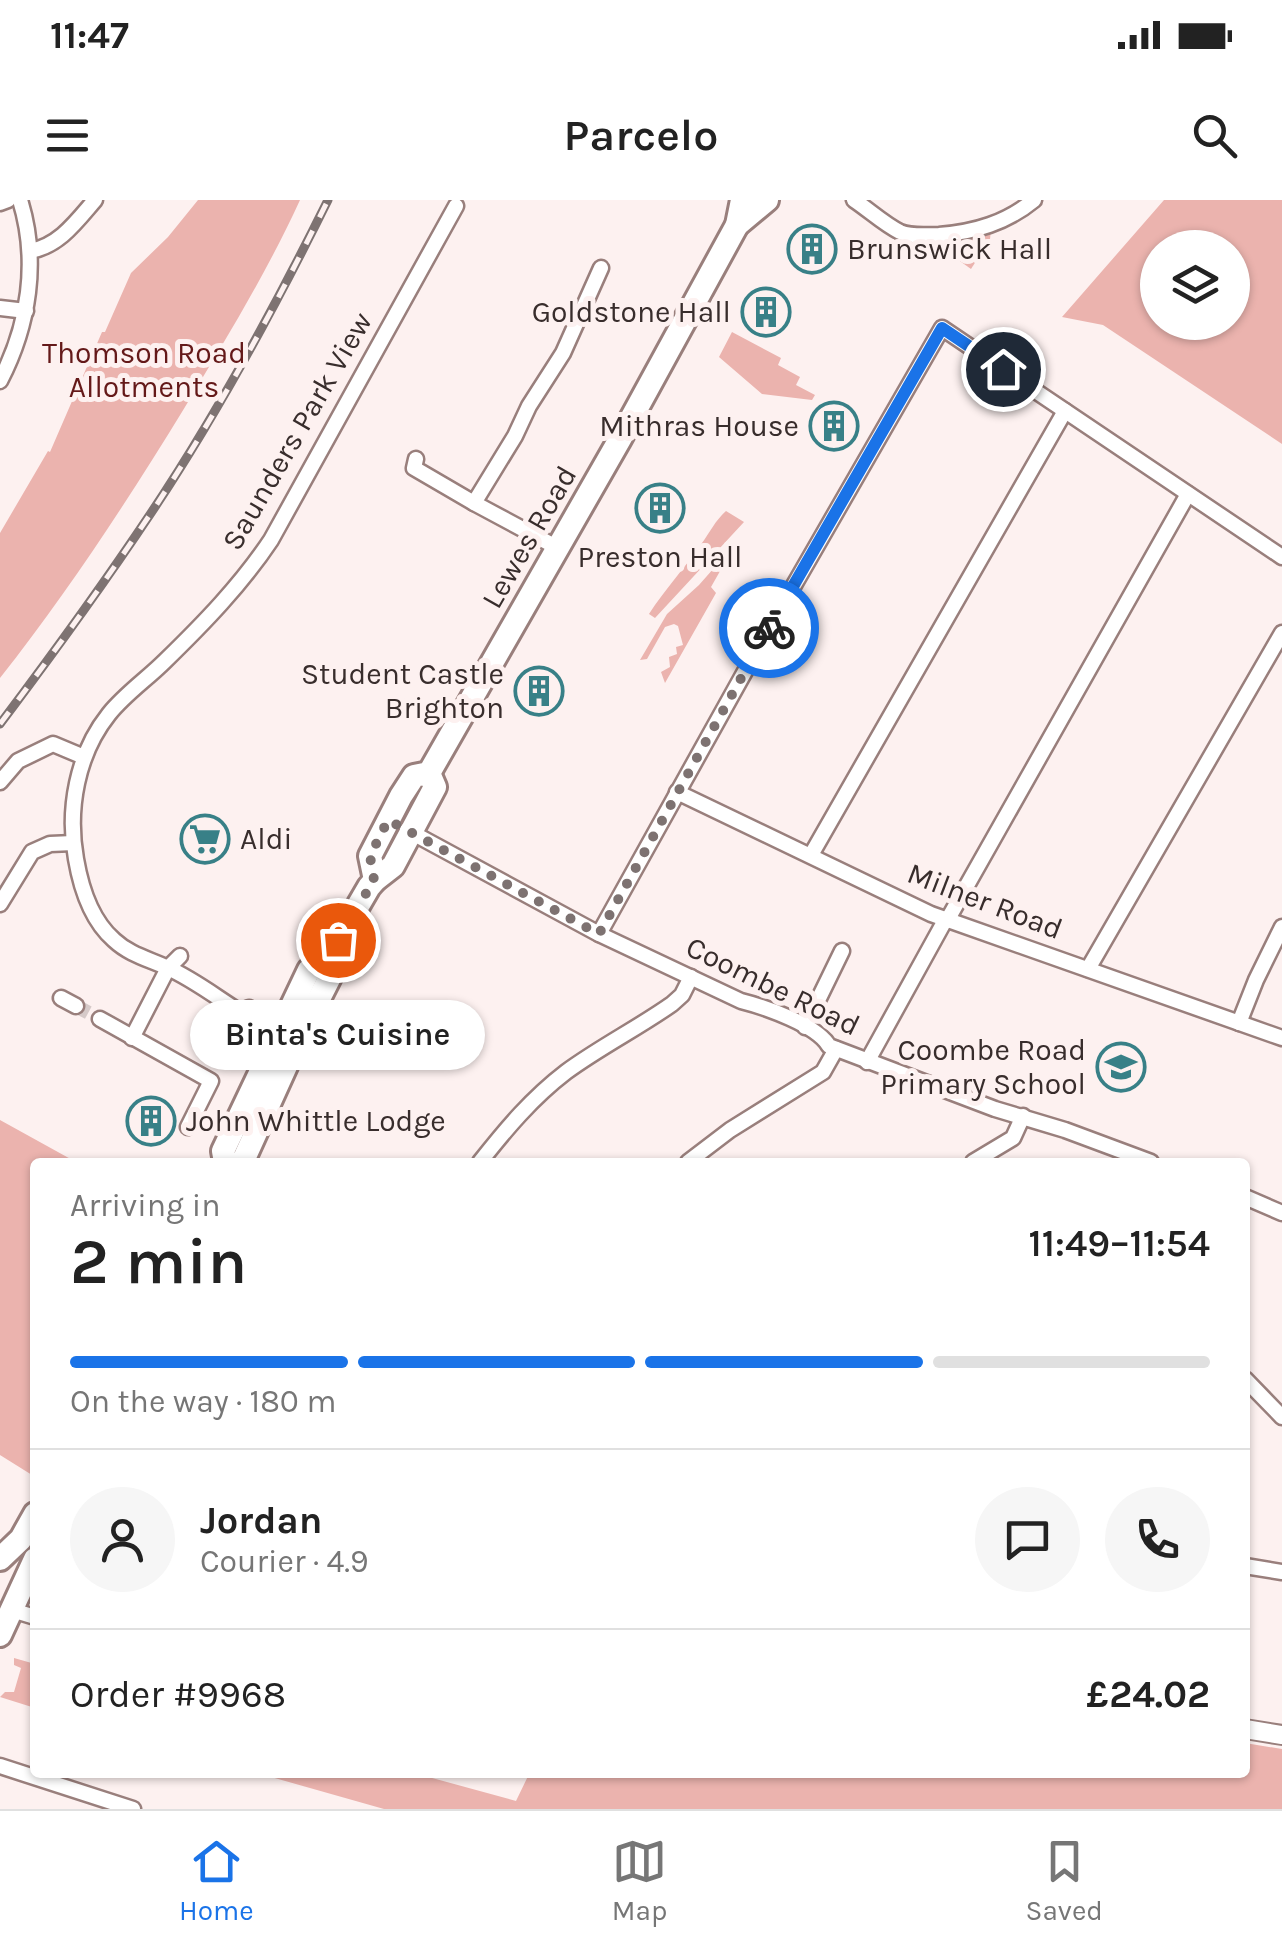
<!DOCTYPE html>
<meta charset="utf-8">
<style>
body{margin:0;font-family:Karla,sans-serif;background:#f6f6f6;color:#222;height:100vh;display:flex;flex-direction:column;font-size:38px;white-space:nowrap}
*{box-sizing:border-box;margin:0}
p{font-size:32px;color:#767676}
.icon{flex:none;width:55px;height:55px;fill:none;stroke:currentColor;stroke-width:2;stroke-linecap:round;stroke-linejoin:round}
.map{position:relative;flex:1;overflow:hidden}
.details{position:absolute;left:30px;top:958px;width:1220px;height:620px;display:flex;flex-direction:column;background:#fff;border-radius:10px;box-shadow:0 2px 8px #0004}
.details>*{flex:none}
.tools{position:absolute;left:1140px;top:30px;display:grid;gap:20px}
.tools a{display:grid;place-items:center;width:110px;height:110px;border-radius:50%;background:#fff;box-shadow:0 2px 8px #0004;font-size:50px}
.pin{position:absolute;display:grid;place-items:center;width:85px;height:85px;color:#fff;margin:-42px;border:5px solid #fff;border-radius:50%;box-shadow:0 2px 10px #0007}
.courier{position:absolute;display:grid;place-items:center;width:100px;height:100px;margin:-50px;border:8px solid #1a73e8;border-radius:50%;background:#fff;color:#222;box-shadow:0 2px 12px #0007}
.bubble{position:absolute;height:70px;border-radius:35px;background:#fff;box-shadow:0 2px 8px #0004;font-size:32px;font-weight:600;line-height:70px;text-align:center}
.summary em{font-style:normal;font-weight:600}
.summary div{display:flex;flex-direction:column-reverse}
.summary{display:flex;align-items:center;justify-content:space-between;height:170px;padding:0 40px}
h1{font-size:65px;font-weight:600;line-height:75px}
.bar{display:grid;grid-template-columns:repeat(4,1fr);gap:15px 10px;align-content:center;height:120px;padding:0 40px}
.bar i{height:12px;border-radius:8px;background:#e0e0e0}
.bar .active{background:#1a73e8}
.bar p{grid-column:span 4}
.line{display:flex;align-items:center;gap:25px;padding:0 40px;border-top:2px solid #e0e0e0}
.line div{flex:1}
.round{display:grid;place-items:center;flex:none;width:105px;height:105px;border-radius:52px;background:#f6f6f6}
.status{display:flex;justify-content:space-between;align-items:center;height:70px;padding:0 50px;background:#fff;direction:ltr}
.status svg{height:28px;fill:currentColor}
header{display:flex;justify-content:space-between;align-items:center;height:130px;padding:0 40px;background:#fff;font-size:45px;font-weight:600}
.menu{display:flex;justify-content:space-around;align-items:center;height:140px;border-top:2px solid #e0e0e0;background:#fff;font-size:28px;color:#767676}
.menu a{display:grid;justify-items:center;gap:5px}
.menu .active{color:#1a73e8}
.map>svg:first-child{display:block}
.green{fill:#ebb3ae;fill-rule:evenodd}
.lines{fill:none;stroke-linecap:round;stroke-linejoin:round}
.minor-tunnel{stroke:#d6cac9;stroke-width:14;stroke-dasharray:14 7;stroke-linecap:butt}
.minor-casing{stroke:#997f7c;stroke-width:19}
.tertiary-casing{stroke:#997f7c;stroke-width:22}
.primary-casing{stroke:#997f7c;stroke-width:28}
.minor{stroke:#fff;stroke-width:14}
.tertiary{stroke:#fff;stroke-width:18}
.primary{stroke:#fff;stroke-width:22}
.rail-casing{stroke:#7e7372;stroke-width:9}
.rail{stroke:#fdf1f0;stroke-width:5;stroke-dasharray:15;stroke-linecap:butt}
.done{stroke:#7d7271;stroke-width:10;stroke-dasharray:0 18}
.route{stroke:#1a73e8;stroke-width:12}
.labels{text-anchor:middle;stroke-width:10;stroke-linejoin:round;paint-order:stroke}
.poi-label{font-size:30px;fill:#382d2c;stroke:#fdf1f0;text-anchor:end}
.park-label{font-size:30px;fill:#641919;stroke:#fdf1f0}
.street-label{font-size:30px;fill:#382d2c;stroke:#fdf1f0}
</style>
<div class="status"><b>11:47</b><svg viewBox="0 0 49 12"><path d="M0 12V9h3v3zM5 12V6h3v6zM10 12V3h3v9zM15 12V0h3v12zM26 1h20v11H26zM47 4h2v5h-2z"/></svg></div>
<header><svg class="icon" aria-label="menu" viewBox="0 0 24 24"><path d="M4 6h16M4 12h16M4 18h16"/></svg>Parcelo<svg class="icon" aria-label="search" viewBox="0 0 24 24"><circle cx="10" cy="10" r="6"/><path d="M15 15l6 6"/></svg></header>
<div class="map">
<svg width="1282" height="1609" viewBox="0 0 1282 1609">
<rect width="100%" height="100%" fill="#fdf1f0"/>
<g class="green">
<path d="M 198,0 L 300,0 C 267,72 226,139 185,207 C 128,300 68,392 0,478 L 0,333 L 48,251 L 50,252 L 102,132 L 105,132 L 131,73 L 168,37 Z"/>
<path d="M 1164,0 L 1282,0 L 1282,244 L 1103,125 L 1062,117 ZM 1158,48 L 1232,48 L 1232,122 L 1158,122 Z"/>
<path d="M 991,30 L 990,39 L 971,69 L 929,39 Z"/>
<path d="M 732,132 L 781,158 L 778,165 L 800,177 L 796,185 L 815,195 L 812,200 L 762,194 L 719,157 Z"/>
<path d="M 726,311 L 744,322 L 655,418 L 649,414 C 665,389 685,368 702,343 C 710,332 715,321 726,311 Z"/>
<path d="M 736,343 L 711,387 L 716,393 L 665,483 L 661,472 L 670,467 L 669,457 L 677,454 L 676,447 L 683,445 L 678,426 L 674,424 L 665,427 L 647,459 L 640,460 L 667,414 L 699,385 Z"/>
<path d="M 0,920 L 76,962 L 35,962 L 35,1269 L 32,1275 L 0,1255 Z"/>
<path d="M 14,1458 L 35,1464 L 35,1508 L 0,1497 L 5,1492 L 14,1492 L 21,1468 L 14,1465 Z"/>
<path d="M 1245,1543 L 1282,1549 L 1282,1609 L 384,1609 L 257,1573 L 414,1573 L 516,1601 L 530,1572 L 1245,1572 Z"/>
</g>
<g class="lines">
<path class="minor-tunnel" d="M 76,806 L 100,819"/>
<g class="minor-casing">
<g id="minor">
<path d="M 854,0 C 869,10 884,24 900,32 C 911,37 927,35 939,35 C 975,32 1006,23 1034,0"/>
<path d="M 0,3 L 8,0"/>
<path d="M 30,51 C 59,46 76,22 95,0"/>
<path d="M 0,108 L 26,111"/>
<path d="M 0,181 C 29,125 39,61 20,0"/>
<path d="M 416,259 L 414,268 L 474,303"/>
<path d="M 558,348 L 474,303 L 515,236 L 529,206 L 563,153 L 601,68"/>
<path d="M 0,582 L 18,561 L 53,544 L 84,557"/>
<path d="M 677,592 L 931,714 L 1282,838"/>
<path d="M 407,630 L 599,734 L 741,801 C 765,807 817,825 829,846 L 995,909 L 1065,930 L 1151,962"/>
<path d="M 811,655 L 1065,211"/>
<path d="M 0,704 L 32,652 L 50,644 L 73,643"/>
<path d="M 599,734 L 763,439 L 942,128 L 1282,357"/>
<path d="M 1088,769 L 1282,433"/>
<path d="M 61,798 L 76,806"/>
<path d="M 240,812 L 249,808 L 266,818 L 269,829 L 276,833"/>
<path d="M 100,819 L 211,881 L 188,927"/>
<path d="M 1239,823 L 1256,780 L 1282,727"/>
<path d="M 805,827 L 842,751"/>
<path d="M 269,829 L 260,834 L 241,823 L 240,812 C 216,797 193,779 168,768 C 149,759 130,755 114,740 C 91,720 81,688 76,659 C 67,609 77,554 109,514 C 125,494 147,479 165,461 C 203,424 241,385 271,340 L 456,6"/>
<path d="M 132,838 L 168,768 L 180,756"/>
<path d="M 867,862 L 943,724 L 948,719 L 1188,294"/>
<path d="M 480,962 C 506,929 532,898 566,872 C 600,847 638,828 672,804 L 682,795 L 691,777"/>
<path d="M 688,962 L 730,930 L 823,872 L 836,849"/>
<path d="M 973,962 L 1013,938 L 1023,916"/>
<path d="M 1245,997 L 1282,1013"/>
<path d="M 1245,1179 L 1282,1217"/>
<path d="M 1245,1366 L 1282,1372"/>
<path d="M 12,1410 L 35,1417"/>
<path d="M 0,1566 L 133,1609"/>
</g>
</g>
<g class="tertiary-casing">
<path id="tertiary" d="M 1245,1529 L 1282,1535"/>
</g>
<g class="primary-casing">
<g id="primary">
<path d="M 737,25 L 767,0"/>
<path d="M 375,680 L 370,656 L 401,596 L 414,576 L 429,573 L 620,239 L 737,25 L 742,0"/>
<path d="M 225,962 L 223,951 L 309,770 L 323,766 L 369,687 L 375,680 L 393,666 L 435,587 L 429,573"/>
<path d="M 240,962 L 243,961 L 296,844 L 330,777 L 323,766"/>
<path d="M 0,1359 L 21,1339 L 35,1314"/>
<path d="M 0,1435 L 35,1359"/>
</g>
</g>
<use href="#minor" class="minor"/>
<use href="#tertiary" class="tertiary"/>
<use href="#primary" class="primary"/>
<g class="rail-casing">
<path id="rail" d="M 0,524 C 52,455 103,385 151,313 C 218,213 275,107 328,0"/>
</g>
<use href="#rail" class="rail"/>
</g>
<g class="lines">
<path class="done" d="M 338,740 L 374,680 L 370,656 L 388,620 L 599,734 L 769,428"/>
<path class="route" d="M 769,428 L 942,128 L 1003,169"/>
</g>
<defs>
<g id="building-ring" transform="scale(2.5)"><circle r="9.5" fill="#fdf1f0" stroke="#388087" stroke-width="1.5"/><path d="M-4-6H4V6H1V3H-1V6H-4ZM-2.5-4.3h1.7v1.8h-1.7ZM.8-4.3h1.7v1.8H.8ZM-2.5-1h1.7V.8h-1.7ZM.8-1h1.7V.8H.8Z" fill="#388087"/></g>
<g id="supermarket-ring" transform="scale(2.5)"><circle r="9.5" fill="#fdf1f0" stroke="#388087" stroke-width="1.5"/><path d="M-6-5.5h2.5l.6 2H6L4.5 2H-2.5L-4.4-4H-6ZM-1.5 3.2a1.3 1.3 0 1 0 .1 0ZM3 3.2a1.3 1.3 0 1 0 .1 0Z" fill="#388087"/></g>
<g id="school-ring" transform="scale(2.5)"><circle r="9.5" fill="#fdf1f0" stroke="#388087" stroke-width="1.5"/><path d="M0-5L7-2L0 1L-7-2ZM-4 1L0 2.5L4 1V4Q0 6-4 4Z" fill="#388087"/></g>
</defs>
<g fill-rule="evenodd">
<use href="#building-ring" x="812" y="49"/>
<use href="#building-ring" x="766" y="112"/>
<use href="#building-ring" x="834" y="226"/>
<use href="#building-ring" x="660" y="308"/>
<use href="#building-ring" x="539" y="491"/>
<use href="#supermarket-ring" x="205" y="639"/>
<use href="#school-ring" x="1121" y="867"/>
<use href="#building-ring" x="151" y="921"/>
</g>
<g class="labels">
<g class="poi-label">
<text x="847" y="59" text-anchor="start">Brunswick Hall</text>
<text x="731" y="122">Goldstone Hall</text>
<text x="799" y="236">Mithras House</text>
<text x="660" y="367" text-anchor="middle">Preston Hall</text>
<text x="504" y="484">Student Castle<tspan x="504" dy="34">Brighton</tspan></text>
<text x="240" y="649" text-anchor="start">Aldi</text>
<text x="1086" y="860">Coombe Road<tspan x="1086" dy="34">Primary School</tspan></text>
<text x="186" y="931" text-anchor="start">John Whittle Lodge</text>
</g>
<g class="park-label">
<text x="144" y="163">Thomson Road<tspan x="144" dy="34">Allotments</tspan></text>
</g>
<g class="street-label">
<text transform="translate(297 231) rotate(-60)" y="10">Saunders Park View</text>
<text transform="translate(529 337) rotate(-60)" y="10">Lewes Road</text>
<text transform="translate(985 701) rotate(21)" y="10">Milner Road</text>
<text transform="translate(773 786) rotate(26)" y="10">Coombe Road</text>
</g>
</g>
</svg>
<div class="tools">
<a><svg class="icon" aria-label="layers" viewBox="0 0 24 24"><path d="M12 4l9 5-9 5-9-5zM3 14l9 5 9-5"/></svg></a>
</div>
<div class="pin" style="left:338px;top:740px;background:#ea580c"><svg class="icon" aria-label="bag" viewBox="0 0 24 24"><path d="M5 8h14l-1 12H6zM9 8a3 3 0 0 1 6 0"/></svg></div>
<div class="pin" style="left:1003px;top:169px;background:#1f2937"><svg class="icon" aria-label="home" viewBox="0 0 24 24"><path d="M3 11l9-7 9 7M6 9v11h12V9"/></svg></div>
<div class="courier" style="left:769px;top:428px"><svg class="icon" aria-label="bike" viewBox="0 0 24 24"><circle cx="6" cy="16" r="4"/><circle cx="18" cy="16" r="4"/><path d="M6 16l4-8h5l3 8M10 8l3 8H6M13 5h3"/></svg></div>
<div class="bubble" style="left:190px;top:800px;width:295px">Binta's Cuisine</div>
<section class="details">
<div class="summary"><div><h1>2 min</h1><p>Arriving in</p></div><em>11:49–11:54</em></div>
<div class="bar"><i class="active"></i><i class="active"></i><i class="active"></i><i></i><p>On the way · 180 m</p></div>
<div class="line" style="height:180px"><a class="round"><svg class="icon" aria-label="person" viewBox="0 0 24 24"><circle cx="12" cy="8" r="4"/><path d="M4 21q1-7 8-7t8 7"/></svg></a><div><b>Jordan</b><p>Courier · 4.9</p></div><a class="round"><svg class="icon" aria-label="chat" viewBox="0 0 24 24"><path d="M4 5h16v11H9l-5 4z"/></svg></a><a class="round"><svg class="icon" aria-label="phone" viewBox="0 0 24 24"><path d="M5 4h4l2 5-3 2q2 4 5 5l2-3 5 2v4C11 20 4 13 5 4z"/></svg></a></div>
<div class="line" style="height:130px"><div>Order #9968</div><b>£24.02</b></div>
</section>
</div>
<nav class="menu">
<a class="active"><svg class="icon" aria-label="home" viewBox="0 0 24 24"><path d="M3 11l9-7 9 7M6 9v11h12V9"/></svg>Home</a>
<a><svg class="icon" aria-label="map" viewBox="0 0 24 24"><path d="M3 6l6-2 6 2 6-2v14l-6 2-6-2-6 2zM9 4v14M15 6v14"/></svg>Map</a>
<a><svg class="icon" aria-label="saved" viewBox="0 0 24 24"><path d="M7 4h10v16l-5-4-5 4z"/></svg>Saved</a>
</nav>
